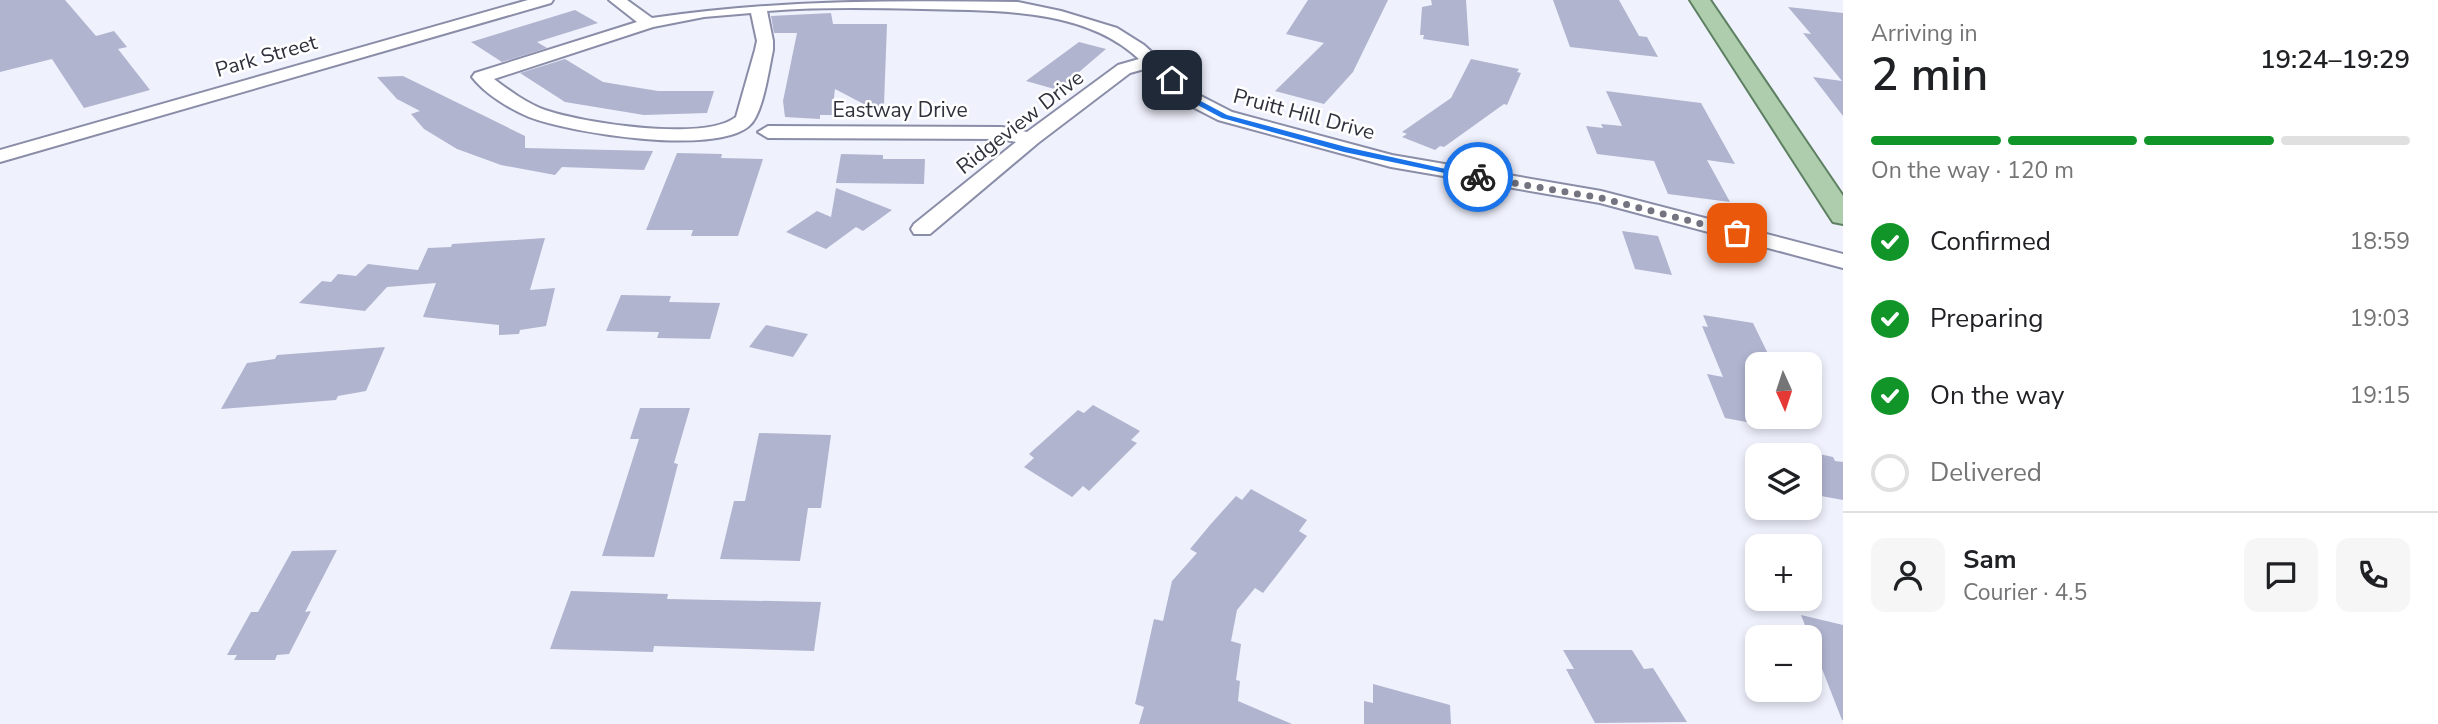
<!DOCTYPE html>
<meta charset="utf-8">
<style>
body{margin:0;font-family:"Nunito Sans",sans-serif;background:#f6f6f6;color:#202124;height:100vh;display:flex;flex-direction:column;font-size:26px;white-space:nowrap}
*{box-sizing:border-box;margin:0}
p{font-size:23px;color:#757577}
.icon{flex:none;width:38px;height:38px;fill:none;stroke:currentColor;stroke-width:2;stroke-linecap:round;stroke-linejoin:round}
.map{position:relative;flex:1;overflow:hidden}
.details{display:flex;flex-direction:column;background:#fff;width:595px}
.details>*{flex:none}
.needle{width:46px;rotate:177deg}
.fabs{position:absolute;left:1745px;top:352px;display:grid;gap:14px}
.fabs a{display:grid;place-items:center;width:77px;height:77px;border-radius:14px;background:#fff;box-shadow:0 4px 10px #0003;font-size:35px}
.pin{position:absolute;display:grid;place-items:center;width:60px;height:60px;color:#fff;margin:-30px;border-radius:14px;box-shadow:0 4px 10px #0006}
.courier{position:absolute;display:grid;place-items:center;width:70px;height:70px;margin:-35px;border:5px solid #1a73e8;border-radius:50%;background:#fff;color:#222;box-shadow:0 2px 9px #0007}
.summary em{font-style:normal;font-weight:600}
.summary div{display:flex;flex-direction:column-reverse}
.summary{display:flex;align-items:center;justify-content:space-between;height:119px;padding:0 28px}
h1{font-size:46px;font-weight:600;line-height:52px}
.bar{display:grid;grid-template-columns:repeat(4,1fr);gap:10px 7px;align-content:center;height:84px;padding:0 28px}
.bar i{height:9px;border-radius:5px;background:#e0e0e0}
.bar .active{background:#119528}
.bar p{grid-column:span 4}
.line{display:flex;align-items:center;gap:18px;padding:0 28px;border-top:2px solid #e0e0e0}
.line div{flex:1}
.round{display:grid;place-items:center;flex:none;width:74px;height:74px;border-radius:14px;background:#f6f6f6}
ol{padding:0 28px;list-style:none}
li{display:flex;align-items:center;gap:21px;height:77px}
li p{margin-inline-start:auto}
li .icon{padding:7px;border-radius:50%;background:#119528;color:#fff;stroke-width:4}
li:last-child{color:#757577}
li i{width:38px;height:38px;border:4px solid #e0e0e0;border-radius:50%}
main{display:flex;flex:1;min-height:0}
.map>svg:first-child{display:block}
.building{fill:#b0b4cf}
.lines{fill:none;stroke-linecap:round;stroke-linejoin:round}
.minor-casing{stroke:#8a8da7;stroke-width:4}
.major-casing{stroke:#5e8062;stroke-width:4}
.minor{fill:#fff;fill-rule:evenodd}
.major{fill:#adcdad;fill-rule:evenodd}
.route{fill:#1a73e8}
.done{stroke:#737480;stroke-width:7;stroke-dasharray:0 12.6}
.labels{text-anchor:middle;stroke-width:5;stroke-linejoin:round;paint-order:stroke}
.far-street-label{font-size:21px;fill:#30313c;stroke:#fff}
</style>
<main>
<div class="map">
<svg width="1843" height="724" viewBox="0 0 1843 724">
<rect width="100%" height="100%" fill="#eff1fd"/>
<g class="building">
<path d="M 0,0 L 65,0 L 96,36 L 114,31 L 127,47 L 118,49 L 150,90 L 84,108 L 52,59 L 0,72 Z"/>
<path d="M 1308,0 L 1388,0 L 1353,72 L 1324,104 L 1275,91 L 1324,43 L 1286,34 Z"/>
<path d="M 1431,0 L 1466,0 L 1469,46 L 1423,39 L 1424,35 L 1420,35 L 1422,7 L 1432,5 Z"/>
<path d="M 1553,0 L 1619,0 L 1639,36 L 1647,37 L 1658,57 L 1570,47 Z"/>
<path d="M 1788,7 L 1843,13 L 1843,116 L 1813,77 L 1842,81 L 1803,33 L 1811,34 Z"/>
<path d="M 575,10 L 598,23 L 537,42 L 547,48 L 502,62 L 471,42 Z"/>
<path d="M 831,13 L 833,24 L 887,24 L 884,104 L 875,110 L 835,89 L 832,115 L 820,115 L 820,119 L 785,117 L 783,101 L 797,33 L 774,33 L 771,16 Z"/>
<path d="M 1079,42 L 1106,49 L 1058,90 L 1026,81 Z"/>
<path d="M 565,59 L 603,82 L 658,91 L 714,91 L 707,113 L 644,115 L 565,102 L 520,73 Z"/>
<path d="M 1471,59 L 1519,69 L 1517,72 L 1521,73 L 1507,105 L 1504,104 L 1444,147 L 1440,146 L 1435,150 L 1402,137 L 1407,134 L 1402,132 L 1451,98 Z"/>
<path d="M 403,76 L 525,136 L 525,148 L 653,151 L 644,170 L 562,167 L 555,175 L 501,165 L 457,149 L 424,129 L 411,114 L 420,111 L 397,99 L 377,77 Z"/>
<path d="M 1606,91 L 1701,103 L 1735,164 L 1707,160 L 1730,202 L 1668,194 L 1654,161 L 1597,154 L 1586,126 L 1603,128 L 1601,124 L 1622,126 Z"/>
<path d="M 677,153 L 722,154 L 721,158 L 763,159 L 738,236 L 691,236 L 693,230 L 646,230 Z"/>
<path d="M 841,154 L 883,155 L 883,159 L 925,159 L 924,184 L 836,183 Z"/>
<path d="M 836,188 L 892,210 L 863,231 L 856,227 L 826,249 L 786,232 L 817,211 L 831,217 Z"/>
<path d="M 1622,231 L 1658,236 L 1672,275 L 1635,269 Z"/>
<path d="M 545,238 L 530,290 L 555,288 L 546,326 L 520,330 L 519,334 L 499,335 L 499,325 L 423,317 L 436,283 L 387,287 L 365,311 L 299,303 L 322,281 L 331,282 L 338,274 L 356,276 L 368,264 L 418,270 L 428,248 L 451,247 L 452,244 Z"/>
<path d="M 621,295 L 671,296 L 669,302 L 720,303 L 710,339 L 657,338 L 659,332 L 606,331 Z"/>
<path d="M 1703,315 L 1753,323 L 1773,364 L 1757,364 L 1757,424 L 1725,418 L 1707,374 L 1723,377 L 1702,326 L 1708,327 Z"/>
<path d="M 766,325 L 808,334 L 793,357 L 749,347 Z"/>
<path d="M 385,347 L 366,391 L 338,396 L 336,400 L 221,409 L 247,363 L 275,359 L 277,355 Z"/>
<path d="M 1093,405 L 1140,431 L 1131,440 L 1137,443 L 1089,491 L 1083,486 L 1072,497 L 1024,467 L 1034,458 L 1029,454 L 1058,428 L 1078,410 L 1084,413 Z"/>
<path d="M 640,408 L 690,408 L 674,463 L 678,464 L 654,557 L 602,556 L 639,439 L 630,439 Z"/>
<path d="M 759,433 L 831,435 L 821,508 L 808,508 L 800,561 L 720,559 L 734,501 L 745,501 Z"/>
<path d="M 1810,452 L 1833,457 L 1835,461 L 1843,462 L 1843,500 L 1810,494 Z"/>
<path d="M 1251,489 L 1307,520 L 1299,531 L 1307,536 L 1263,593 L 1255,588 L 1237,610 L 1231,641 L 1241,644 L 1236,680 L 1240,681 L 1238,701 L 1292,724 L 1139,724 L 1144,707 L 1135,704 L 1154,619 L 1163,621 L 1172,581 L 1197,553 L 1190,549 L 1210,525 L 1236,496 L 1242,500 Z"/>
<path d="M 337,550 L 305,612 L 311,611 L 289,654 L 277,655 L 275,660 L 234,660 L 237,655 L 227,655 L 251,612 L 258,612 L 292,551 Z"/>
<path d="M 571,591 L 668,594 L 667,599 L 821,602 L 814,651 L 654,646 L 653,652 L 550,649 Z"/>
<path d="M 1801,615 L 1843,625 L 1843,720 L 1842,720 Z"/>
<path d="M 1563,650 L 1632,650 L 1644,669 L 1653,668 L 1687,722 L 1595,723 L 1566,669 L 1574,669 Z"/>
<path d="M 1373,684 L 1450,705 L 1451,724 L 1364,724 L 1364,701 L 1373,703 Z"/>
</g>
<g class="lines">
<g class="minor-casing">
<g id="minor">
<path d="M 528,0 L 553,0 L 551,3 L 0,162 L 0,150 Z"/>
<path d="M 609,0 L 627,0 L 652,18 C 772,0 895,0 1018,2 L 1061,11 L 1117,28 L 1144,45 L 1199,95 L 1232,112 L 1392,155 L 1601,191 L 1843,254 L 1843,268 L 1600,203 L 1391,167 L 1218,120 L 1185,103 L 1148,68 L 1130,73 L 1038,143 L 930,234 L 914,234 L 911,229 L 914,224 L 1016,142 L 1002,139 L 768,138 L 758,132 L 768,126 L 1002,127 L 1027,132 L 1118,65 L 1139,59 C 1084,7 994,11 923,9 C 871,8 819,7 767,11 L 773,41 L 773,50 C 769,68 763,115 749,126 C 714,156 570,133 529,117 C 510,109 485,94 472,77 L 475,73 L 637,22 ZM 751,13 L 757,41 L 755,50 L 736,117 C 704,142 583,123 545,110 C 526,103 510,91 494,79 L 653,27 L 704,17 Z"/>
</g>
</g>
<g class="major-casing">
<path id="major" d="M 1690,0 L 1710,0 L 1843,196 L 1843,224 L 1833,222 L 1829,216 Z"/>
</g>
<use href="#minor" class="minor"/>
<use href="#major" class="major"/>
</g>
<path class="route" d="M 1172,78 L 1195,98 L 1227,115 L 1346,147 L 1482,177 L 1478,180 L 1344,152 L 1222,118 L 1190,101 L 1169,82 Z"/>
<g class="lines">
<path class="done" d="M 1478,177 L 1601,198 L 1737,233"/>
</g>
<g class="labels">
<g class="far-street-label">
<text transform="translate(266 56) rotate(-16)" y="7">Park Street</text>
<text x="900" y="117">Eastway Drive</text>
<text transform="translate(1304 114) rotate(15)" y="7">Pruitt Hill Drive</text>
<text transform="translate(1020 122) rotate(-38)" y="7">Ridgeview Drive</text>
</g>
</g>
</svg>
<div class="fabs">
<a><svg class="needle" viewBox="-14 -14 28 28"><path d="M0-13l5 13h-10z" fill="#e53935"/><path d="M0 13l5-13h-10z" fill="#757577"/></svg></a>
<a><svg class="icon" aria-label="layers" viewBox="0 0 24 24"><path d="M12 4l9 5-9 5-9-5zM3 14l9 5 9-5"/></svg></a>
<a>+</a>
<a>−</a>
</div>
<div class="pin" style="left:1737px;top:233px;background:#ea580c"><svg class="icon" aria-label="bag" viewBox="0 0 24 24"><path d="M5 8h14l-1 12H6zM9 8a3 3 0 0 1 6 0"/></svg></div>
<div class="pin" style="left:1172px;top:80px;background:#1f2937"><svg class="icon" aria-label="home" viewBox="0 0 24 24"><path d="M3 11l9-7 9 7M6 9v11h12V9"/></svg></div>
<div class="courier" style="left:1478px;top:177px"><svg class="icon" aria-label="bike" viewBox="0 0 24 24"><circle cx="6" cy="16" r="4"/><circle cx="18" cy="16" r="4"/><path d="M6 16l4-8h5l3 8M10 8l3 8H6M13 5h3"/></svg></div>
</div>
<section class="details">
<div class="summary"><div><h1>2 min</h1><p>Arriving in</p></div><em>19:24–19:29</em></div>
<div class="bar"><i class="active"></i><i class="active"></i><i class="active"></i><i></i><p>On the way · 120 m</p></div>
<ol>
<li><svg class="icon" aria-label="check" viewBox="0 0 24 24"><path d="M5 12l5 5 9-10"/></svg>Confirmed<p>18:59</p></li>
<li><svg class="icon" aria-label="check" viewBox="0 0 24 24"><path d="M5 12l5 5 9-10"/></svg>Preparing<p>19:03</p></li>
<li><svg class="icon" aria-label="check" viewBox="0 0 24 24"><path d="M5 12l5 5 9-10"/></svg>On the way<p>19:15</p></li>
<li><i></i>Delivered</li>
</ol>
<div class="line" style="height:126px"><a class="round"><svg class="icon" aria-label="person" viewBox="0 0 24 24"><circle cx="12" cy="8" r="4"/><path d="M4 21q1-7 8-7t8 7"/></svg></a><div><b>Sam</b><p>Courier · 4.5</p></div><a class="round"><svg class="icon" aria-label="chat" viewBox="0 0 24 24"><path d="M4 5h16v11H9l-5 4z"/></svg></a><a class="round"><svg class="icon" aria-label="phone" viewBox="0 0 24 24"><path d="M5 4h4l2 5-3 2q2 4 5 5l2-3 5 2v4C11 20 4 13 5 4z"/></svg></a></div>
</section>
</main>
